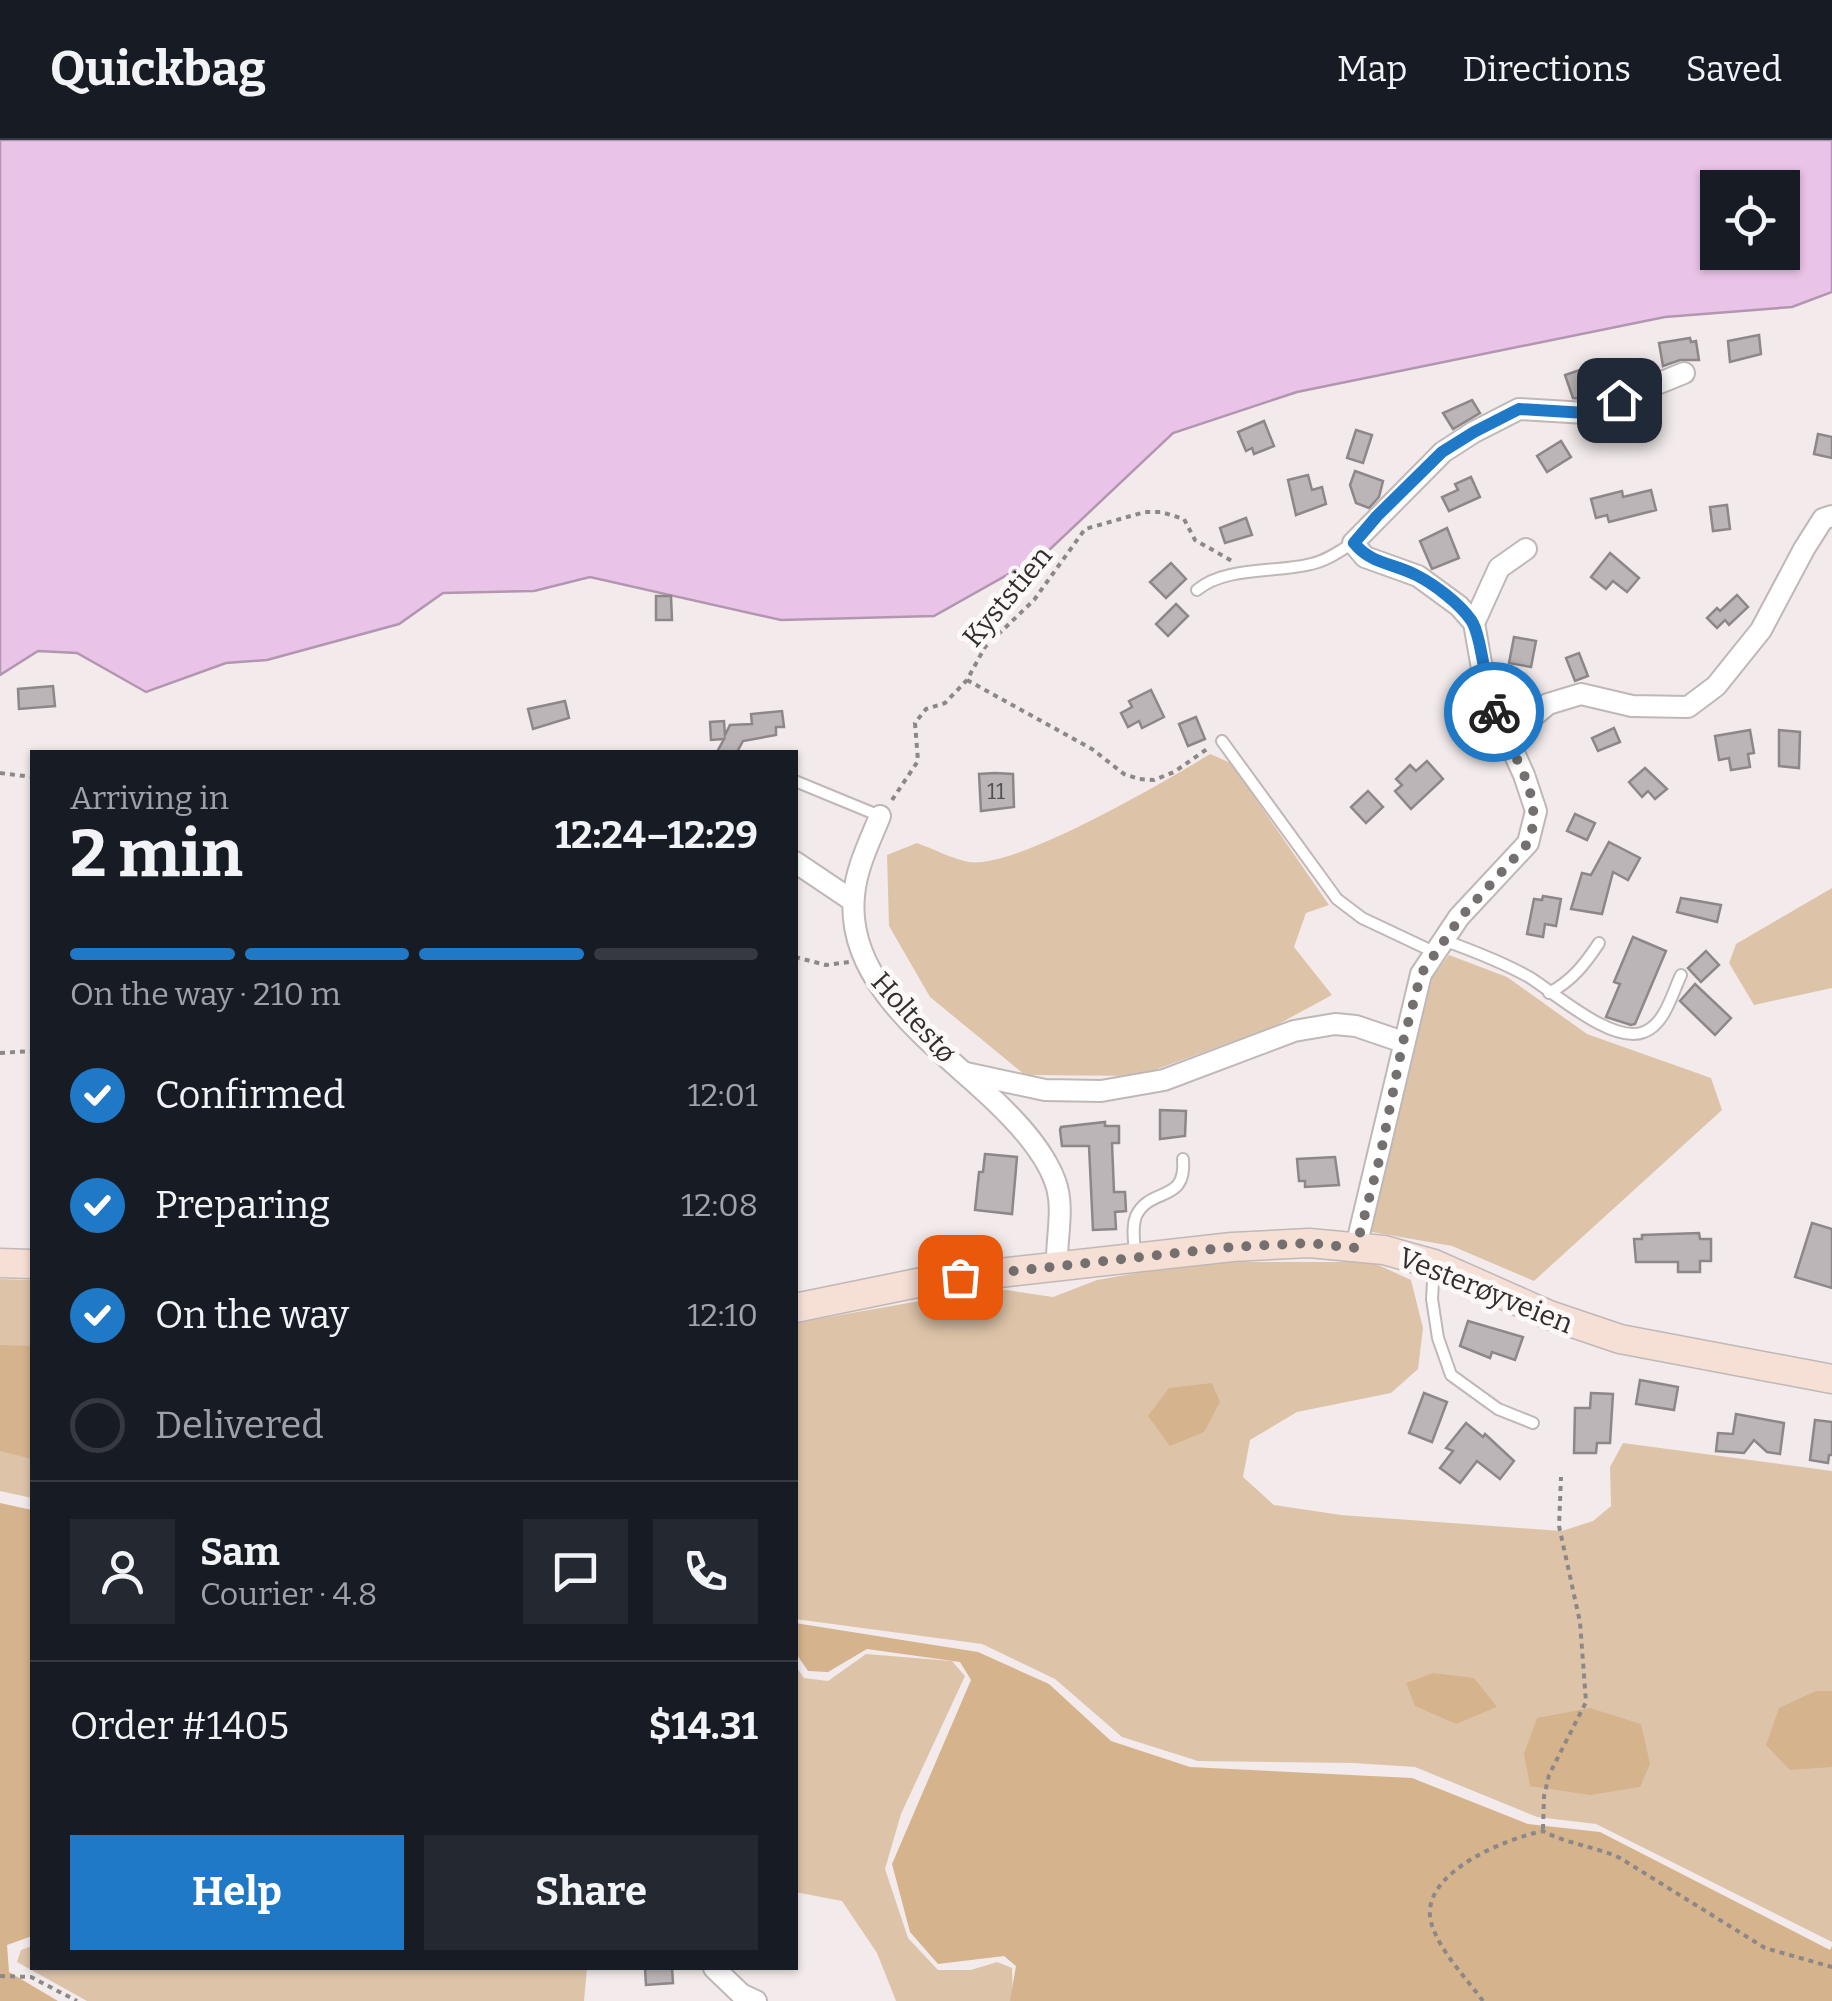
<!DOCTYPE html>
<meta charset="utf-8">
<style>
body{margin:0;font-family:Bitter,serif;background:#242831;color:#f1f3f6;height:100vh;display:flex;flex-direction:column;font-size:38px;white-space:nowrap}
*{box-sizing:border-box;margin:0}
p{font-size:32px;color:#9ea1a6}
.icon{flex:none;width:55px;height:55px;fill:none;stroke:currentColor;stroke-width:2;stroke-linecap:round;stroke-linejoin:round}
.map{position:relative;flex:1;overflow:hidden}
.side{position:absolute;left:30px;top:610px;width:768px;height:1220px;display:flex;flex-direction:column;background:#171b24;border-radius:0px;box-shadow:0 2px 8px #0004}
.side>*{flex:none}
.fabs{position:absolute;left:1700px;top:30px;display:grid;gap:20px}
.fabs a{display:grid;place-items:center;width:100px;height:100px;border-radius:0px;background:#171b24;box-shadow:0 2px 8px #0004;font-size:50px}
.pin{position:absolute;display:grid;place-items:center;width:85px;height:85px;color:#fff;margin:-42px;border-radius:20px;box-shadow:0 5px 15px #0006}
.courier{position:absolute;display:grid;place-items:center;width:100px;height:100px;margin:-50px;border:8px solid #2079c7;border-radius:50%;background:#fff;color:#222;box-shadow:0 2px 12px #0007}
.headline em{font-style:normal;font-weight:700}
.headline div{display:flex;flex-direction:column-reverse}
.headline{display:flex;align-items:center;justify-content:space-between;height:170px;padding:0 40px}
h1{font-size:65px;font-weight:700;line-height:75px}
.bar{display:grid;grid-template-columns:repeat(4,1fr);gap:15px 10px;align-content:center;height:120px;padding:0 40px}
.bar i{height:12px;border-radius:8px;background:#363941}
.bar .current{background:#2079c7}
.bar p{grid-column:span 4}
.line{display:flex;align-items:center;gap:25px;padding:0 40px;border-top:2px solid #363941}
.line div{flex:1}
.round{display:grid;place-items:center;flex:none;width:105px;height:105px;border-radius:0px;background:#242831}
ol{padding:0 40px;list-style:none}
li{display:flex;align-items:center;gap:30px;height:110px}
li p{margin-inline-start:auto}
li .icon{padding:10px;border-radius:50%;background:#2079c7;color:#fff;stroke-width:4}
li:last-child{color:#9ea1a6}
li i{width:55px;height:55px;border:5px solid #363941;border-radius:50%}
.button{display:flex;gap:20px;margin-top:auto;padding:20px 40px}
.button a{flex:1;height:115px;border-radius:0px;background:#2079c7;color:#fff;font-size:40px;font-weight:700;line-height:115px;text-align:center}
.button a+a{background:#242831;color:#f1f3f6}
header{display:flex;align-items:center;gap:60px;box-sizing:border-box;height:140px;padding:0 50px;background:#171b24;border-bottom:2px solid #363941}
header strong{font-size:48px}
nav{display:flex;gap:55px;margin-inline-start:auto;font-size:35px}
.map>svg:first-child{display:block}
.green{fill:#ddc4a9}
.forest{fill:#d5b38d}
.water{fill:#eac3e8;stroke:#b296b0;stroke-width:2.5;fill-rule:evenodd}
.building{fill:#bcb5b7;stroke:#8d8789;stroke-width:2.5}
.lines{fill:none;stroke-linecap:round;stroke-linejoin:round}
.service-casing{stroke:#bfb8b7;stroke-width:14}
.minor-casing{stroke:#bfb8b7;stroke-width:24}
.secondary-casing{stroke:#bfb8b7;stroke-width:31}
.path{stroke:#8d8888;stroke-width:4;stroke-dasharray:5 5;stroke-linecap:butt}
.service{stroke:#fff;stroke-width:10}
.minor{stroke:#fff;stroke-width:20}
.secondary{stroke:#f6dfd5;stroke-width:28}
.done{stroke:#757070;stroke-width:10;stroke-dasharray:0 18}
.route{stroke:#2079c7;stroke-width:12}
.labels{text-anchor:middle;stroke-width:10;stroke-linejoin:round;paint-order:stroke}
.number-label{font-size:22px;fill:#545050}
.street-label{font-size:28px;fill:#312e2e;stroke:#fef9f9}
</style>
<header>
<strong>Quickbag</strong>
<nav><a>Map</a><a>Directions</a><a>Saved</a></nav>
</header>
<div class="map">
<svg width="1832" height="1861" viewBox="0 0 1832 1861">
<rect width="100%" height="100%" fill="#f3ebeb"/>
<g class="green">
<path d="M 1210,614 L 1231,623 L 1329,765 L 1306,773 L 1294,807 L 1332,855 L 1273,887 L 1138,936 L 1025,935 L 930,857 L 889,786 L 887,715 L 917,703 C 934,709 952,719 969,722 C 1016,729 1166,641 1210,614 Z"/>
<path d="M 1832,748 L 1832,848 L 1754,865 L 1729,823 L 1736,804 Z"/>
<path d="M 1449,815 L 1507,837 L 1587,894 L 1711,938 L 1722,970 L 1534,1141 L 1452,1106 L 1366,1091 L 1426,846 Z"/>
<path d="M 1199,1122 L 1372,1122 L 1411,1140 L 1423,1188 L 1418,1229 L 1391,1253 L 1297,1272 L 1250,1300 L 1243,1337 L 1274,1365 L 1341,1375 L 1562,1391 L 1593,1381 L 1611,1366 L 1610,1327 L 1623,1303 L 1832,1331 L 1832,1802 L 1596,1684 L 1537,1677 L 1415,1627 L 1353,1623 L 1198,1621 L 1122,1597 L 1055,1539 L 982,1504 L 795,1479 L 795,1183 L 993,1148 L 1053,1157 L 1097,1140 Z"/>
<path d="M 0,1139 L 32,1140 L 32,1358 L 0,1351 Z"/>
<path d="M 866,1514 L 952,1521 L 965,1536 L 901,1674 L 885,1729 L 908,1798 L 938,1830 L 971,1830 L 997,1822 L 1012,1828 L 1013,1861 L 896,1861 L 877,1813 L 842,1761 L 795,1752 L 795,1525 L 804,1538 L 828,1541 Z"/>
<path d="M 32,1806 L 32,1828 L 587,1828 L 584,1861 L 87,1861 L 17,1822 L 21,1810 Z"/>
</g>
<g class="forest">
<path d="M 0,1205 L 32,1206 L 32,1319 L 0,1311 Z"/>
<path d="M 1212,1243 L 1220,1262 L 1204,1292 L 1170,1306 L 1148,1276 L 1169,1248 Z"/>
<path d="M 0,1363 L 32,1370 L 32,1796 L 7,1805 L 9,1832 L 58,1861 L 0,1861 Z"/>
<path d="M 795,1483 L 978,1512 L 1049,1544 L 1111,1601 L 1190,1627 L 1412,1638 L 1528,1684 L 1600,1692 L 1830,1810 L 1832,1806 L 1832,1861 L 1010,1861 L 1016,1826 L 1004,1816 L 938,1824 L 910,1792 L 892,1724 L 971,1540 L 960,1522 L 867,1509 L 828,1532 L 808,1531 L 795,1512 Z"/>
<path d="M 1433,1533 L 1474,1538 L 1497,1567 L 1456,1584 L 1415,1566 L 1406,1543 Z"/>
<path d="M 1816,1551 L 1832,1551 L 1832,1627 L 1790,1630 L 1766,1605 L 1779,1568 Z"/>
<path d="M 1590,1568 L 1641,1584 L 1650,1624 L 1640,1647 L 1590,1655 L 1530,1646 L 1524,1614 L 1537,1578 Z"/>
</g>
<path class="water" d="M 0,0 L 1832,0 L 1832,152 L 1792,167 L 1665,177 L 1297,252 L 1173,293 L 1046,413 L 934,476 L 781,480 L 590,437 L 534,451 L 443,453 L 399,484 L 267,520 L 226,523 L 146,552 L 77,513 L 38,511 L 0,535 ZM 1718,48 L 1782,48 L 1782,112 L 1718,112 Z"/>
<g class="building">
<path d="M 1759,195 L 1761,214 L 1730,222 L 1728,201 Z"/>
<path d="M 1690,198 L 1691,202 L 1696,201 L 1699,220 L 1680,220 L 1663,226 L 1659,203 Z"/>
<path d="M 1609,220 L 1618,245 L 1584,259 L 1573,258 L 1565,235 Z"/>
<path d="M 1472,260 L 1480,273 L 1453,289 L 1443,273 Z"/>
<path d="M 1264,281 L 1274,306 L 1254,314 L 1252,308 L 1246,311 L 1238,292 Z"/>
<path d="M 1356,290 L 1372,295 L 1363,323 L 1347,318 Z"/>
<path d="M 1818,294 L 1832,297 L 1832,318 L 1814,314 Z"/>
<path d="M 1561,301 L 1571,317 L 1547,332 L 1537,316 Z"/>
<path d="M 1355,331 L 1383,341 L 1379,357 L 1369,368 L 1356,363 L 1350,345 Z"/>
<path d="M 1308,335 L 1312,350 L 1322,347 L 1326,364 L 1296,375 L 1288,340 Z"/>
<path d="M 1471,337 L 1480,357 L 1449,371 L 1442,357 L 1458,350 L 1455,344 Z"/>
<path d="M 1651,350 L 1656,370 L 1609,382 L 1607,375 L 1596,378 L 1591,359 L 1622,351 L 1623,357 Z"/>
<path d="M 1727,365 L 1730,389 L 1713,391 L 1710,367 Z"/>
<path d="M 1246,378 L 1252,395 L 1225,403 L 1220,388 Z"/>
<path d="M 1447,388 L 1459,418 L 1432,429 L 1420,401 Z"/>
<path d="M 1610,413 L 1639,438 L 1627,452 L 1613,441 L 1606,449 L 1591,437 Z"/>
<path d="M 1171,423 L 1186,439 L 1166,458 L 1150,442 Z"/>
<path d="M 1737,455 L 1748,467 L 1729,485 L 1725,480 L 1717,488 L 1707,478 L 1717,468 L 1720,471 Z"/>
<path d="M 656,456 L 671,456 L 672,480 L 656,480 Z"/>
<path d="M 1176,464 L 1188,476 L 1168,496 L 1156,484 Z"/>
<path d="M 1514,497 L 1536,501 L 1531,527 L 1509,523 Z"/>
<path d="M 1579,513 L 1588,536 L 1575,541 L 1566,518 Z"/>
<path d="M 53,546 L 55,566 L 19,569 L 18,549 Z"/>
<path d="M 1151,550 L 1164,577 L 1142,588 L 1139,581 L 1128,587 L 1121,573 L 1132,567 L 1129,561 Z"/>
<path d="M 565,561 L 569,578 L 533,589 L 528,569 Z"/>
<path d="M 782,571 L 784,587 L 776,587 L 776,595 L 743,601 L 737,612 L 717,612 L 724,599 L 711,600 L 710,582 L 724,581 L 725,595 L 730,585 L 752,584 L 751,574 Z"/>
<path d="M 1196,577 L 1205,599 L 1188,606 L 1179,584 Z"/>
<path d="M 1614,588 L 1620,602 L 1598,611 L 1592,598 Z"/>
<path d="M 1750,590 L 1754,613 L 1748,614 L 1750,627 L 1731,630 L 1729,618 L 1719,620 L 1715,596 Z"/>
<path d="M 1779,590 L 1800,592 L 1799,628 L 1779,626 Z"/>
<path d="M 1427,621 L 1443,639 L 1411,669 L 1395,651 L 1402,645 L 1396,639 L 1410,625 L 1416,631 Z"/>
<path d="M 1645,628 L 1667,649 L 1655,659 L 1648,651 L 1642,657 L 1629,642 Z"/>
<path d="M 995,633 L 1013,634 L 1014,667 L 981,671 L 979,634 Z"/>
<path d="M 1368,651 L 1383,667 L 1366,683 L 1351,667 Z"/>
<path d="M 1575,674 L 1595,683 L 1587,700 L 1567,691 Z"/>
<path d="M 1609,702 L 1640,718 L 1628,740 L 1613,732 L 1602,774 L 1571,769 L 1582,733 L 1591,735 Z"/>
<path d="M 1543,756 L 1561,759 L 1556,786 L 1545,784 L 1543,797 L 1527,794 L 1534,759 L 1542,760 Z"/>
<path d="M 1681,758 L 1721,765 L 1717,782 L 1677,772 Z"/>
<path d="M 1633,797 L 1666,811 L 1635,884 L 1631,885 L 1606,877 L 1620,844 L 1614,842 Z"/>
<path d="M 1706,811 L 1719,825 L 1701,842 L 1688,828 Z"/>
<path d="M 1695,844 L 1731,878 L 1715,895 L 1680,861 Z"/>
<path d="M 1160,970 L 1186,971 L 1185,996 L 1160,999 Z"/>
<path d="M 1105,982 L 1105,986 L 1119,986 L 1119,1003 L 1112,1003 L 1114,1052 L 1125,1052 L 1126,1071 L 1115,1072 L 1116,1089 L 1093,1090 L 1089,1006 L 1062,1006 L 1060,990 L 1061,987 Z"/>
<path d="M 985,1014 L 1017,1017 L 1012,1074 L 975,1070 L 979,1032 L 983,1032 Z"/>
<path d="M 1335,1017 L 1339,1045 L 1305,1047 L 1305,1041 L 1299,1041 L 1297,1019 Z"/>
<path d="M 1812,1083 L 1832,1089 L 1832,1148 L 1795,1137 Z"/>
<path d="M 1699,1093 L 1700,1099 L 1711,1099 L 1711,1121 L 1700,1121 L 1700,1132 L 1678,1132 L 1678,1122 L 1636,1122 L 1634,1099 L 1642,1099 L 1642,1095 Z"/>
<path d="M 1468,1181 L 1523,1197 L 1515,1220 L 1492,1212 L 1490,1218 L 1460,1206 Z"/>
<path d="M 1640,1240 L 1678,1247 L 1674,1270 L 1636,1264 Z"/>
<path d="M 1424,1253 L 1447,1262 L 1432,1302 L 1409,1293 Z"/>
<path d="M 1591,1253 L 1613,1254 L 1610,1303 L 1597,1303 L 1596,1313 L 1574,1313 L 1575,1268 L 1590,1268 Z"/>
<path d="M 1736,1274 L 1784,1283 L 1780,1314 L 1767,1312 L 1754,1300 L 1744,1313 L 1716,1311 L 1718,1293 L 1733,1294 Z"/>
<path d="M 1815,1280 L 1832,1282 L 1832,1315 L 1829,1315 L 1828,1323 L 1810,1320 Z"/>
<path d="M 1466,1283 L 1483,1297 L 1485,1294 L 1514,1321 L 1500,1339 L 1477,1321 L 1460,1343 L 1440,1328 L 1453,1311 L 1446,1308 Z"/>
<path d="M 645,1828 L 672,1828 L 673,1843 L 646,1845 Z"/>
</g>
<g class="lines">
<g class="service-casing">
<g id="service">
<path d="M 1197,450 C 1225,426 1277,433 1311,424 C 1326,421 1340,411 1353,403"/>
<path d="M 1222,601 L 1337,759 L 1362,778 L 1434,812"/>
<path d="M 795,641 L 880,676"/>
<path d="M 1443,800 C 1471,810 1502,822 1529,837 C 1555,853 1613,905 1644,892 C 1665,884 1672,854 1681,835"/>
<path d="M 1549,853 C 1572,841 1585,824 1599,803"/>
<path d="M 1135,1117 C 1135,1103 1131,1089 1136,1076 C 1150,1046 1187,1064 1183,1019"/>
<path d="M 1434,1125 L 1432,1159 L 1438,1198 L 1451,1235 L 1498,1269 L 1533,1283"/>
</g>
</g>
<g class="minor-casing">
<g id="minor">
<path d="M 1474,483 L 1499,428 L 1526,409"/>
<path d="M 1509,604 L 1520,588 L 1548,564 L 1581,554 L 1632,566 L 1688,567 L 1716,546 L 1761,490 L 1804,409 L 1823,379 L 1832,376"/>
<path d="M 880,676 C 870,701 856,728 854,756 C 845,845 939,907 996,962 C 1019,984 1044,1011 1055,1041 C 1065,1067 1056,1098 1057,1125"/>
<path d="M 795,722 L 853,761"/>
<path d="M 966,933 L 1045,950 L 1101,951 L 1164,940 L 1294,891 L 1335,884 L 1356,886 L 1403,902"/>
<path d="M 1356,1107 L 1421,834 L 1459,777 L 1528,703 L 1536,671 L 1524,635 L 1486,551 L 1474,483 L 1459,466 L 1418,436 L 1365,417 L 1353,403 L 1443,312 L 1474,292 L 1519,269 L 1586,273 L 1684,233"/>
<path d="M 714,1828 L 741,1854 L 756,1861"/>
</g>
</g>
<g class="secondary-casing">
<g id="secondary">
<path d="M 0,1123 L 32,1124"/>
<path d="M 795,1168 L 927,1141 L 1232,1107 L 1309,1103 L 1384,1110 L 1434,1124 L 1549,1175 L 1620,1199 L 1832,1239"/>
</g>
</g>
<g class="path">
<path d="M 967,540 L 1092,609 L 1124,634 L 1139,639 L 1154,640 L 1174,632 L 1210,607"/>
<path d="M 0,633 L 32,637"/>
<path d="M 892,660 L 918,621 L 915,583 L 926,569 L 945,563 L 967,540 L 985,507 L 1034,460 L 1085,389 L 1145,372 L 1161,372 L 1184,379 L 1195,400 L 1232,421"/>
<path d="M 795,817 L 826,825 L 849,822"/>
<path d="M 0,913 L 32,911"/>
<path d="M 1543,1689 L 1544,1656 L 1549,1635 L 1586,1562 L 1580,1482 L 1559,1386 L 1561,1337"/>
<path d="M 0,1836 L 31,1837 L 77,1861"/>
<path d="M 1483,1861 C 1466,1838 1438,1809 1431,1782 C 1419,1733 1505,1699 1543,1691 C 1567,1704 1594,1706 1620,1718 L 1765,1808 L 1832,1827"/>
</g>
<use href="#service" class="service"/>
<use href="#minor" class="minor"/>
<use href="#secondary" class="secondary"/>
</g>
<g class="lines">
<path class="done" d="M 960,1137 L 1232,1107 L 1309,1103 L 1356,1108 L 1380,1017 L 1403,902 L 1421,834 L 1460,778 L 1528,703 C 1547,657 1511,614 1494,572"/>
<path class="route" d="M 1494,572 C 1485,548 1482,496 1471,480 C 1459,463 1434,444 1416,435 C 1393,423 1371,424 1354,403 L 1377,376 L 1442,312 L 1474,292 L 1519,269 L 1586,273 L 1619,260"/>
</g>
<g class="labels">
<g class="number-label">
<text x="996" y="659">11</text>
</g>
<g class="street-label">
<text transform="translate(1007 456) rotate(-50)" y="10">Kyststien</text>
<text transform="translate(914 877) rotate(48)" y="10">Holtestø</text>
<text transform="translate(1486 1150) rotate(22)" y="10">Vesterøyveien</text>
</g>
</g>
</svg>
<div class="fabs">
<a><svg class="icon" aria-label="locate" viewBox="0 0 24 24"><circle cx="12" cy="12" r="6"/><path d="M12 2v4M12 18v4M2 12h4M18 12h4"/></svg></a>
</div>
<div class="pin" style="left:960px;top:1137px;background:#ea580c"><svg class="icon" aria-label="bag" viewBox="0 0 24 24"><path d="M5 8h14l-1 12H6zM9 8a3 3 0 0 1 6 0"/></svg></div>
<div class="pin" style="left:1619px;top:260px;background:#1f2937"><svg class="icon" aria-label="home" viewBox="0 0 24 24"><path d="M3 11l9-7 9 7M6 9v11h12V9"/></svg></div>
<div class="courier" style="left:1494px;top:572px"><svg class="icon" aria-label="bike" viewBox="0 0 24 24"><circle cx="6" cy="16" r="4"/><circle cx="18" cy="16" r="4"/><path d="M6 16l4-8h5l3 8M10 8l3 8H6M13 5h3"/></svg></div>
<section class="side">
<div class="headline"><div><h1>2 min</h1><p>Arriving in</p></div><em>12:24–12:29</em></div>
<div class="bar"><i class="current"></i><i class="current"></i><i class="current"></i><i></i><p>On the way · 210 m</p></div>
<ol>
<li><svg class="icon" aria-label="check" viewBox="0 0 24 24"><path d="M5 12l5 5 9-10"/></svg>Confirmed<p>12:01</p></li>
<li><svg class="icon" aria-label="check" viewBox="0 0 24 24"><path d="M5 12l5 5 9-10"/></svg>Preparing<p>12:08</p></li>
<li><svg class="icon" aria-label="check" viewBox="0 0 24 24"><path d="M5 12l5 5 9-10"/></svg>On the way<p>12:10</p></li>
<li><i></i>Delivered</li>
</ol>
<div class="line" style="height:180px"><a class="round"><svg class="icon" aria-label="person" viewBox="0 0 24 24"><circle cx="12" cy="8" r="4"/><path d="M4 21q1-7 8-7t8 7"/></svg></a><div><b>Sam</b><p>Courier · 4.8</p></div><a class="round"><svg class="icon" aria-label="chat" viewBox="0 0 24 24"><path d="M4 5h16v11H9l-5 4z"/></svg></a><a class="round"><svg class="icon" aria-label="phone" viewBox="0 0 24 24"><path d="M5 4h4l2 5-3 2q2 4 5 5l2-3 5 2v4C11 20 4 13 5 4z"/></svg></a></div>
<div class="line" style="height:130px"><div>Order #1405</div><b>$14.31</b></div>
<div class="button"><a>Help</a><a>Share</a></div>
</section>
</div>
